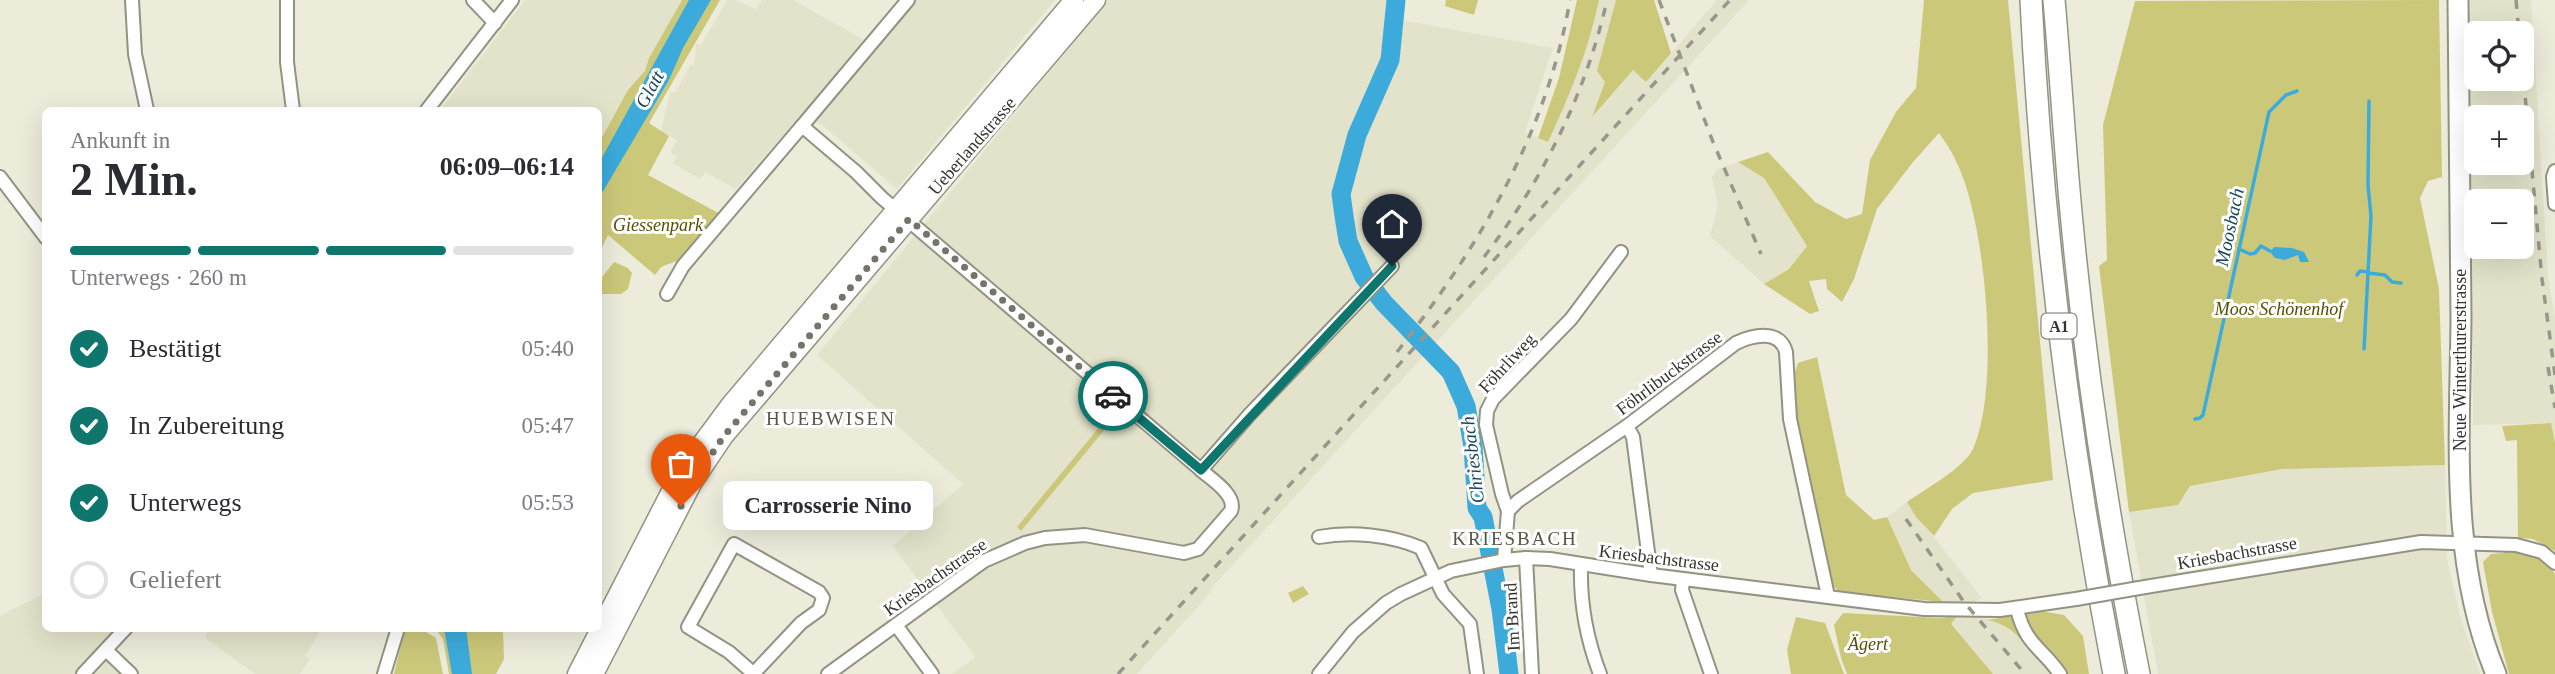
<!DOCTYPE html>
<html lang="de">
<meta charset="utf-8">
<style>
body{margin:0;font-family:Georgia,serif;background:#f2f2f3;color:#2b2b33;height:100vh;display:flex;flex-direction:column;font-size:26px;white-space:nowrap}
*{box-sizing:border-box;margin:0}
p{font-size:23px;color:#7c7c81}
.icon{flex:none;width:38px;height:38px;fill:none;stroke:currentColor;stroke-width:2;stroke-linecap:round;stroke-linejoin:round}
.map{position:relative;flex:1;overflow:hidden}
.side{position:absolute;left:42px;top:107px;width:560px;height:525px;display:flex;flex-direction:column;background:#fff;border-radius:10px;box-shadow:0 7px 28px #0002}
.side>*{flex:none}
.fabs{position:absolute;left:2464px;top:21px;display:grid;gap:14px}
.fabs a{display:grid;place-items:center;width:70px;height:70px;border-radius:10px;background:#fff;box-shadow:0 7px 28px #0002;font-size:35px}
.pin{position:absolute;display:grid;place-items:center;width:60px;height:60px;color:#fff;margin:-72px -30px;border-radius:50% 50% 50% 0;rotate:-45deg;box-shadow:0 0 7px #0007}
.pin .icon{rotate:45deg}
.courier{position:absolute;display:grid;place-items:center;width:70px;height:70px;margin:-35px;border:5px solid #0f766e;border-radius:50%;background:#fff;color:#222;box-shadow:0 2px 9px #0007}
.bubble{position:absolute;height:49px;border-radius:10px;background:#fff;box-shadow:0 7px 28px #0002;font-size:23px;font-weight:700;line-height:49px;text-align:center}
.overview em{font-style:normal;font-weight:700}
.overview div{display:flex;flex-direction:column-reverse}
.overview{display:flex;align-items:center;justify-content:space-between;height:119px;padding:0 28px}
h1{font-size:46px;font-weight:700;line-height:52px}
.bar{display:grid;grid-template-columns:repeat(4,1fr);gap:10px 7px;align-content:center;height:84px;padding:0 28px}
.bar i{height:9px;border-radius:5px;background:#e1e1e2}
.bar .selected{background:#0f766e}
.bar p{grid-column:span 4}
ol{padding:0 28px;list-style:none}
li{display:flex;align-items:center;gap:21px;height:77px}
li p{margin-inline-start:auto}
li .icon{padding:7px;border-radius:50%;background:#0f766e;color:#fff;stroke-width:4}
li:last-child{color:#7c7c81}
li i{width:38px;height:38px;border:4px solid #e1e1e2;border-radius:50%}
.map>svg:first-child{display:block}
.built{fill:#e3e2ca;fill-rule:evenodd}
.green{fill:#ccc87a}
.water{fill:#3cabdb}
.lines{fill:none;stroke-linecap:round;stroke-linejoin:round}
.stream{stroke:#3cabdb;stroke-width:3.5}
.river{stroke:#3cabdb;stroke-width:19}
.street-casing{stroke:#939383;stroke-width:16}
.secondary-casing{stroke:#939383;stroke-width:21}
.primary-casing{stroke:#939383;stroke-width:23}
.highway-casing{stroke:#939383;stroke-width:24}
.street{stroke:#fff;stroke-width:12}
.secondary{stroke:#fff;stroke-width:18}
.primary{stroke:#fff;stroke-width:19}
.highway{stroke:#fff;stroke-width:21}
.rail{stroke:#98978b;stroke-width:3.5;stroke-dasharray:9 9;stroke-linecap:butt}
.street-bridge-casing{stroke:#939383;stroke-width:16;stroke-linecap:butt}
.street-bridge{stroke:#fff;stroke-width:12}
.done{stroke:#75746a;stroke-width:7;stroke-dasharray:0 12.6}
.route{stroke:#0f766e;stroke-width:9}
.labels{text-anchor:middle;stroke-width:6;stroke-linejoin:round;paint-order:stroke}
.shield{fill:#fff;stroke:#71716c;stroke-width:2}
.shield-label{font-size:16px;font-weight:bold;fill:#34342d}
.street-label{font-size:18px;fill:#34342d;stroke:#fff}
.park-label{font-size:18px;font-style:italic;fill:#555000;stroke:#fff}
.water-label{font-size:19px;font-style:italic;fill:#19475b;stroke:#fff}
.neighbourhood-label{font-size:19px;letter-spacing:2px;fill:#565547;stroke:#fff}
</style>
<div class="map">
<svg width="2555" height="674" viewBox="0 0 2555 674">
<rect width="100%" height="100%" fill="#edecdb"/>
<g class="built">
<path d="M 525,0 L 682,0 L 649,58 L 645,71 L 628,90 L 599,143 L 598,110 L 440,110 Z"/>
<path d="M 727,0 L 735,0 L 756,9 L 762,0 L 793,0 L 864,40 L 898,0 L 1055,0 L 897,189 L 827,129 L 803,112 L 736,189 L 705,172 L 700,179 L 673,163 L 677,156 L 670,153 L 677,140 L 661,131 L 670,92 L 675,92 L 691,64 L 694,66 L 696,44 L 701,45 Z"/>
<path d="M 1108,0 L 1387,0 L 1385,17 L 1553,48 L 1525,132 L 1548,142 L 1593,27 L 1599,0 L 1616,0 L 1609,30 L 1605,82 L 1593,115 L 1633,70 L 1646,82 L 1717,0 L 1749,0 L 1216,583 L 1206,598 L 1137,674 L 952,674 L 975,657 L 893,546 L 963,484 L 817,355 Z"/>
<path d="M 2470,0 L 2531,0 L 2548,276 L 2555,318 L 2555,443 L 2550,423 L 2473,425 ZM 2476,33 L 2522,33 L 2522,79 L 2476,79 ZM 2476,117 L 2522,117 L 2522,163 L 2476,163 ZM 2476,201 L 2522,201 L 2522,247 L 2476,247 Z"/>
<path d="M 1738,162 L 1764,178 L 1807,246 L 1789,269 L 1764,284 L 1710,236 L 1718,206 L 1712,177 L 1717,169 Z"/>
<path d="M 2445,465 L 2447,558 L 2460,616 L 2480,674 L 2158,674 L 2129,512 L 2178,505 L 2190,486 L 2282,469 Z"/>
<path d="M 1907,502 L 1916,517 L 1934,537 L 1981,597 L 1973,603 L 1987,619 L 1998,621 L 2019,636 L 2051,674 L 1993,674 L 1950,624 L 1956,616 L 1911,570 L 1887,517 Z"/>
<path d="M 45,593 L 46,628 L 119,628 L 100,651 L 125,674 L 0,674 L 0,616 Z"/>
<path d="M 211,628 L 322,628 L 305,656 L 310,659 L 300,674 L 255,674 L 204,637 Z"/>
</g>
<g class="green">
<path d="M 682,0 L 720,0 L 649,123 L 669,136 L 648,175 L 722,215 L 687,257 L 661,267 L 655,275 L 608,235 L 599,254 L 599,143 L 628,90 L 645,71 L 649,58 Z"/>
<path d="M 1446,0 L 1478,0 L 1474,15 L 1445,6 Z"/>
<path d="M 1577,0 L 1599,0 C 1589,50 1569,96 1548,142 L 1538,138 L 1559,78 Z"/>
<path d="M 1616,0 L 1654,0 L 1671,53 L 1646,82 L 1633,70 L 1592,117 L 1605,82 L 1597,71 Z"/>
<path d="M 1924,0 L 2008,0 L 2053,480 L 1973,493 L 1952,509 L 1934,536 L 1916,517 L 1907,502 C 1925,489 1964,468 1973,449 C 2000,389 1986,236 1962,175 C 1957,161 1948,145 1939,133 L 1913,162 L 1877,209 L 1854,279 L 1842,302 L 1827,289 L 1826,279 L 1809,281 L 1819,311 L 1810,314 L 1764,284 L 1789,269 L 1807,246 L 1764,178 L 1738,162 L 1768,152 L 1815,202 L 1846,219 L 1862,214 L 1870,160 L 1896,112 L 1916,88 Z"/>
<path d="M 2439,0 L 2442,177 L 2428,181 L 2420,198 L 2439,289 L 2445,465 L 2282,469 L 2190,486 L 2178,505 L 2129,512 L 2099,266 L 2107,260 L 2103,125 L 2135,1 Z"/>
<path d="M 614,262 L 628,268 L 632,273 L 628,289 L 621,294 L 599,294 L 599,281 Z"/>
<path d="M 1817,357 L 1846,495 L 1874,520 L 1887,517 L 1911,570 L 1943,602 L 1839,592 L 1831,583 L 1790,387 L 1798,363 Z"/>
<path d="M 1110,414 L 1115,417 L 1021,531 L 1017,527 Z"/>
<path d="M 2551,423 L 2555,443 L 2555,551 L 2533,539 L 2518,538 L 2517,440 L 2506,441 L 2502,426 Z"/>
<path d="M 2505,550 C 2527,551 2542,555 2555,574 L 2555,674 L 2509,674 L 2492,612 L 2483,562 L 2491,554 L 2504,553 Z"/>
<path d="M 1303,586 L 1309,594 L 1293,603 L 1288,593 Z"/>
<path d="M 2041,611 L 2064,615 L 2083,636 L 2089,674 L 2051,674 C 2033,653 2015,624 1987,620 Z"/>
<path d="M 1843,613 L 1940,618 L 1957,616 L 1951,624 L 1993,674 L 1847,674 L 1841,658 L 1834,625 Z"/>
<path d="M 1796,617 L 1825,623 L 1844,674 L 1791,674 L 1787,650 Z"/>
<path d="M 405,628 L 426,632 L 436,638 L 443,674 L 394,674 Z"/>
<path d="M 435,628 L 503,628 L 504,659 L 496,674 L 449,674 L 443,639 Z"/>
</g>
<g class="water">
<path d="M 689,0 L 711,0 L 683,48 L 669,80 L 599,198 L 599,163 Z"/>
<path d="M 2274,247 L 2292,248 L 2304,252 L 2309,262 L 2300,262 L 2298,255 L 2285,260 L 2275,258 L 2270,252 Z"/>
<path d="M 444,628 L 466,628 L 472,674 L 452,674 Z"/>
</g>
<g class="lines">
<g class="stream">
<path d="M 2239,249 L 2250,254 L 2255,253 L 2261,246 L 2270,251"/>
<path d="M 2368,273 L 2385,275 L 2392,282 L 2401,283"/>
<path d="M 2357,275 L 2360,271 L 2368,272"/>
<path d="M 2364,349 L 2371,216 L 2368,185 L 2369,101"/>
<path d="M 2195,419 L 2200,418 L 2203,415 L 2269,112 L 2286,95 L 2297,91"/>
</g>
<path class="river" d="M 1396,0 L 1390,60 L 1357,135 L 1341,194 L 1344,216 L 1348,241 L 1364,277 L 1384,303 L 1451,372 L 1466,406 L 1473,447 L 1477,508 L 1483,517 L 1501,609 L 1509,674"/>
<g class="street-casing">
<g id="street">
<path d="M 132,0 L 135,54 L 147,110"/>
<path d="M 287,0 L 287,62 L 293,110"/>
<path d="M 473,0 L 495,23"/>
<path d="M 427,110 L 512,0"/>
<path d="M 2555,171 L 2553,177 L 2555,204"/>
<path d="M 0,177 L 46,238"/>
<path d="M 667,294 L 683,266 L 802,126"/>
<path d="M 1627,426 L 1633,437 L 1651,575"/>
<path d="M 1201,470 L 1250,414 L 1392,266"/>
<path d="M 1508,511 L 1518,501 L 1627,426 L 1736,343 C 1753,335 1780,329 1786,352 L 1790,419 L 1828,596"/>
<path d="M 1319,537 C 1351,531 1391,535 1421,548 L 1443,594 L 1470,624 L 1477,674"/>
<path d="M 1526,558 L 1532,674"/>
<path d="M 1504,560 L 1508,511 L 1502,494 L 1486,425 L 1487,411 L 1493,399 L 1571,319 L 1621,252"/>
<path d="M 1581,566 C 1580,602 1587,640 1600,674"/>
<path d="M 1683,579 L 1682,590 L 1711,674"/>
<path d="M 2139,588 L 2421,542 L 2516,545 L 2542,552 L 2555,563"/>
<path d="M 2017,609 C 2025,644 2042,648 2060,674"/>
<path d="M 896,625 L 932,674"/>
<path d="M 106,650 L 131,674"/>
<path d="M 83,674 L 126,628"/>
<path d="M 384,674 L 398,628"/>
<path d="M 753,674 L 801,623 L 819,610 L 823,598 L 819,592 L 734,544 L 688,627 L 729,652 L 754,674"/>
<path d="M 828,674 L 984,561 L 1025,543 L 1045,538 L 1085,535 L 1184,553 L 1198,549 L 1231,511 C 1237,495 1212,480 1201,470 L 882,198 L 856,172 L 802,126 L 908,0"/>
<path d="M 1319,674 L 1353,632 L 1386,603 L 1401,594 L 1451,571 L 1504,560 L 1526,558 L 1550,559 L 1651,575 L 1924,609 L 2000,610 L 2076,599"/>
</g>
</g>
<g class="secondary-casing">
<g id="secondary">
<path d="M 577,674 L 669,495 L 688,462 L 731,404 L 1074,0"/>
<path d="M 594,674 L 693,482 L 724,436 L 1096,0"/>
</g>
</g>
<g class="primary-casing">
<path id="primary" d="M 2458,0 C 2458,106 2461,212 2461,318 C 2460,438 2449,561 2496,674"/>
</g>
<g class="highway-casing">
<g id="highway">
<path d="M 2031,0 C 2042,226 2071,452 2114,674"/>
<path d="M 2054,0 C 2061,78 2065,155 2073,233 C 2087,381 2110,528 2139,674"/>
</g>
</g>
<use href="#street" class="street"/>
<use href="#secondary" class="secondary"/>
<use href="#primary" class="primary"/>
<use href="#highway" class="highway"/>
<g class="rail">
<path d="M 1659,0 L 1713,142 L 1761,254"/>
<path d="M 2516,0 L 2519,33"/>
<path d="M 2522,62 L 2542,279 L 2555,375"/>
<path d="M 1484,257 C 1542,181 1586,94 1607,0"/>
<path d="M 1397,352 C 1479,247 1547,133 1570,0"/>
<path d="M 2548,367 L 2555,408"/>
<path d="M 1906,519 L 1964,602 L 2025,674"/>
<path d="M 1118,674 L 1730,0"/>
</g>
<g class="street-bridge-casing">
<path id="street-bridge" d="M 2076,599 L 2139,588"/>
</g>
<use href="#street-bridge" class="street-bridge"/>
</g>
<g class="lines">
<path class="done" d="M 681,506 L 693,482 L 724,436 L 909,219 L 1113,396"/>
<path class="route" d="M 1113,396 L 1201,470 L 1392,266"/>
</g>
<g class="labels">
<rect class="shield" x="2041.5" y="313.5" width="35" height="25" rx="5"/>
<g class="shield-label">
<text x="2059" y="332">A1</text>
</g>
<g class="street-label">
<text transform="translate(972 146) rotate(-49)" y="6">Ueberlandstrasse</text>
<text transform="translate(2460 360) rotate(-90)" y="6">Neue Winterthurerstrasse</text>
<text transform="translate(1507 363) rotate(-47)" y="6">Föhrliweg</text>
<text transform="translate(1669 373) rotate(-37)" y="6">Föhrlibuckstrasse</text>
<text transform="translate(2237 553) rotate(-10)" y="6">Kriesbachstrasse</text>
<text transform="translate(1659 558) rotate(7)" y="6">Kriesbachstrasse</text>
<text transform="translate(935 577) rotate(-35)" y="6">Kriesbachstrasse</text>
<text transform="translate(1512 617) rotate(-93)" y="6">Im Brand</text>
</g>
<g class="park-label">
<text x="658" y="231">Giessenpark</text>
<text x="2279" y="315">Moos Schönenhof</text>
<text x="1868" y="650">Ägert</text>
</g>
<g class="water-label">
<text transform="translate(649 89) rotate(-61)" y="7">Glatt</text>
<text transform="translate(2229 227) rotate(-78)" y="7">Moosbach</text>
<text transform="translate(1472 460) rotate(-97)" y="7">Chriesbach</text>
</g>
<g class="neighbourhood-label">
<text x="831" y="425">HUEBWISEN</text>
<text x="1515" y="545">KRIESBACH</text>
</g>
</g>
</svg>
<div class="fabs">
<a><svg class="icon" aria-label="locate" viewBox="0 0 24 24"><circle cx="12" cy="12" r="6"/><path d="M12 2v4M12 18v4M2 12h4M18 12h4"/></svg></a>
<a>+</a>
<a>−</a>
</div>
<div class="pin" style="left:681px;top:506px;background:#ea580c"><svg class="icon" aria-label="bag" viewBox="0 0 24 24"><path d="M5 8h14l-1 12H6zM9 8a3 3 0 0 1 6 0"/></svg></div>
<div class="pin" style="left:1392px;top:266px;background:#1f2937"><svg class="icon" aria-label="home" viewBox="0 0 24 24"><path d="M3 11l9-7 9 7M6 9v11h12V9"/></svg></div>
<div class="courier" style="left:1113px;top:396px"><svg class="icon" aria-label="car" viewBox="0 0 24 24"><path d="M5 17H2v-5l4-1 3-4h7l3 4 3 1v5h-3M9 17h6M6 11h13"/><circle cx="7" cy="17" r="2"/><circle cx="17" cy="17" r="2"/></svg></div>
<div class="bubble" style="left:723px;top:481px;width:210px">Carrosserie Nino</div>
<section class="side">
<div class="overview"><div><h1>2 Min.</h1><p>Ankunft in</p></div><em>06:09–06:14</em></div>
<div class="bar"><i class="selected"></i><i class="selected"></i><i class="selected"></i><i></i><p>Unterwegs · 260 m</p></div>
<ol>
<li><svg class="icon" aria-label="check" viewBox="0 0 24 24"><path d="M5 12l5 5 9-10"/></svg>Bestätigt<p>05:40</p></li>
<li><svg class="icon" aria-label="check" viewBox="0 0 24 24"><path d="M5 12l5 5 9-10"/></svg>In Zubereitung<p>05:47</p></li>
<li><svg class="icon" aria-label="check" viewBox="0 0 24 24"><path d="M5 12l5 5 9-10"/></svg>Unterwegs<p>05:53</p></li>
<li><i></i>Geliefert</li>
</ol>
</section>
</div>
